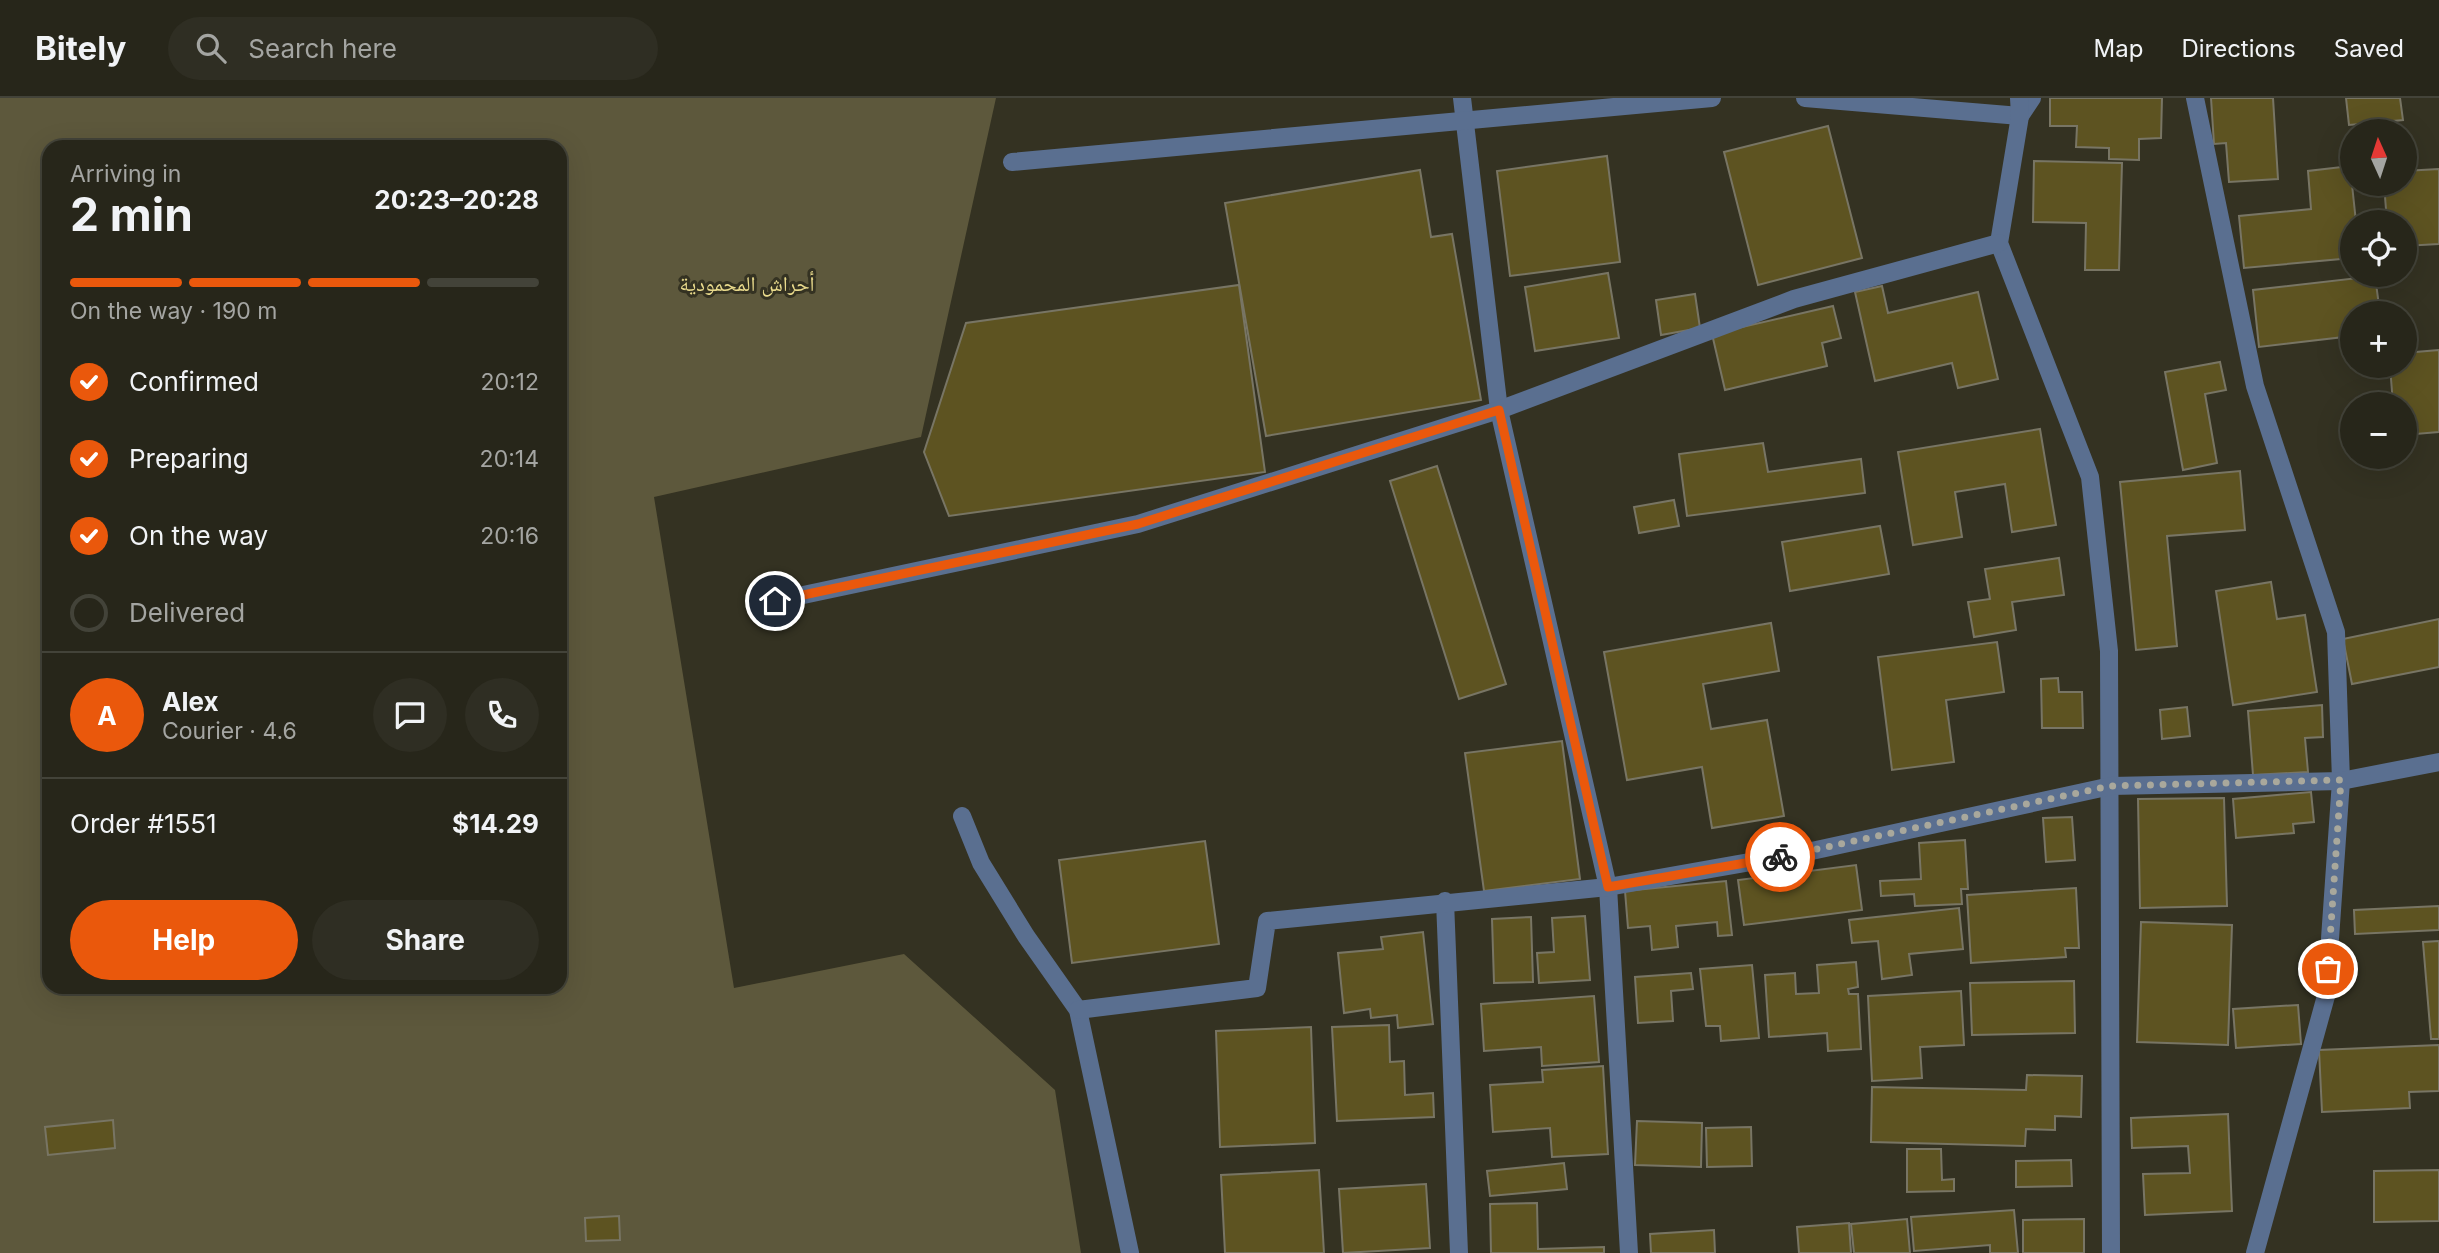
<!DOCTYPE html>
<meta charset="utf-8">
<style>
body{margin:0;font-family:Inter,"Noto Naskh Arabic",sans-serif;background:#2f2e23;color:#f1f3f6;height:100vh;display:flex;flex-direction:column;font-size:26px;white-space:nowrap}
*{box-sizing:border-box;margin:0}
p{font-size:23px;color:#a4a5a2}
.icon{flex:none;width:38px;height:38px;fill:none;stroke:currentColor;stroke-width:2;stroke-linecap:round;stroke-linejoin:round}
.map{position:relative;flex:1;overflow:hidden}
.drawer{position:absolute;left:42px;top:42px;width:525px;height:854px;display:flex;flex-direction:column;background:#27261a;border-radius:21px;box-shadow:0 7px 28px #0002,0 0 0 2px #434339}
.drawer>*{flex:none}
.needle{width:46px;rotate:357deg}
.controls{position:absolute;left:2340px;top:21px;display:grid;gap:14px}
.controls a{display:grid;place-items:center;width:77px;height:77px;border-radius:50%;background:#27261a;box-shadow:0 7px 28px #0002,0 0 0 2px #434339;font-size:35px}
.pin{position:absolute;display:grid;place-items:center;width:60px;height:60px;color:#fff;margin:-30px;border:4px solid #fff;border-radius:50%;box-shadow:0 2px 7px #0007}
.courier{position:absolute;display:grid;place-items:center;width:70px;height:70px;margin:-35px;border:5px solid #ea580c;border-radius:50%;background:#fff;color:#222;box-shadow:0 2px 9px #0007}
.summary em{font-style:normal;font-weight:700}
.summary div{display:flex;flex-direction:column-reverse}
.summary{display:flex;align-items:center;justify-content:space-between;height:119px;padding:0 28px}
h1{font-size:46px;font-weight:700;line-height:52px}
.bar{display:grid;grid-template-columns:repeat(4,1fr);gap:10px 7px;align-content:center;height:84px;padding:0 28px}
.bar i{height:9px;border-radius:5px;background:#434339}
.bar .current{background:#ea580c}
.bar p{grid-column:span 4}
.line{display:flex;align-items:center;gap:18px;padding:0 28px;border-top:2px solid #434339}
.line div{flex:1}
.round{display:grid;place-items:center;flex:none;width:74px;height:74px;border-radius:37px;background:#2f2e23}
ol{padding:0 28px;list-style:none}
li{display:flex;align-items:center;gap:21px;height:77px}
li p{margin-inline-start:auto}
li .icon{padding:7px;border-radius:50%;background:#ea580c;color:#fff;stroke-width:4}
li:last-child{color:#a4a5a2}
li i{width:38px;height:38px;border:4px solid #434339;border-radius:50%}
.action{display:flex;gap:14px;margin-top:auto;padding:14px 28px}
.action a{flex:1;height:80px;border-radius:42px;background:#ea580c;color:#fff;font-size:28px;font-weight:700;line-height:80px;text-align:center}
.action a+a{background:#2f2e23;color:#f1f3f6}
header{display:flex;align-items:center;gap:42px;box-sizing:border-box;height:98px;padding:0 35px;background:#27261a;border-bottom:2px solid #434339}
header strong{font-size:33px}
nav{display:flex;gap:38px;margin-inline-start:auto;font-size:24px}
.search{width:490px;height:63px;background:#2f2e23;display:flex;align-items:center;gap:18px;box-sizing:border-box;padding:0 24px;border-radius:38px;color:#a4a5a2;font-size:26px}
.map>svg:first-child{display:block}
.green{fill:#5d583c;fill-rule:evenodd}
.building{fill:#5d5321;stroke:#787564;stroke-width:2}
.lines{fill:none;stroke-linecap:round;stroke-linejoin:round}
.minor{stroke:#5a6f90;stroke-width:18}
.done{stroke:#a9a89c;stroke-width:7;stroke-dasharray:0 12.6}
.route{stroke:#ea580c;stroke-width:9}
.labels{text-anchor:middle;stroke-width:6;stroke-linejoin:round;paint-order:stroke}
.park-label{font-size:21px;fill:#e9da8c;stroke:#343222}
</style>
<header>
<strong>Bitely</strong>
<div class="search"><svg class="icon" aria-label="search" viewBox="0 0 24 24"><circle cx="10" cy="10" r="6"/><path d="M15 15l6 6"/></svg>Search here</div>
<nav><a>Map</a><a>Directions</a><a>Saved</a></nav>
</header>
<div class="map">
<svg width="2439" height="1155" viewBox="0 0 2439 1155">
<rect width="100%" height="100%" fill="#343222"/>
<path class="green" d="M 0,0 L 996,0 L 921,339 L 654,399 L 734,890 L 904,856 L 1055,992 L 1081,1155 L 0,1155 ZM 49,49 L 560,49 L 560,889 L 49,889 Z"/>
<g class="building">
<path d="M 2050,0 L 2162,0 L 2161,40 L 2139,41 L 2139,62 L 2109,61 L 2109,50 L 2076,49 L 2077,28 L 2050,28 Z"/>
<path d="M 2211,0 L 2273,0 L 2278,81 L 2229,84 L 2226,45 L 2214,46 Z"/>
<path d="M 2346,0 L 2400,0 L 2403,22 L 2349,27 Z"/>
<path d="M 1828,28 L 1862,160 L 1758,187 L 1724,54 Z"/>
<path d="M 1607,58 L 1620,164 L 1510,178 L 1497,73 Z"/>
<path d="M 2034,63 L 2122,65 L 2119,172 L 2085,172 L 2086,125 L 2033,124 Z"/>
<path d="M 2350,68 L 2356,124 L 2352,124 L 2352,160 L 2244,170 L 2239,118 L 2311,111 L 2308,73 Z"/>
<path d="M 2439,71 L 2439,146 L 2404,148 L 2404,124 L 2387,124 L 2384,86 L 2404,86 L 2404,73 Z"/>
<path d="M 1420,72 L 1431,139 L 1452,136 L 1481,302 L 1266,338 L 1225,105 Z"/>
<path d="M 1608,175 L 1619,240 L 1535,253 L 1525,189 Z"/>
<path d="M 2375,178 L 2380,215 L 2352,215 L 2352,238 L 2259,249 L 2253,192 Z"/>
<path d="M 1239,187 L 1265,374 L 949,418 L 924,354 L 966,225 Z"/>
<path d="M 1882,188 L 1888,215 L 1978,194 L 1998,281 L 1958,290 L 1952,265 L 1875,283 L 1855,194 Z"/>
<path d="M 1695,196 L 1700,230 L 1661,237 L 1656,202 Z"/>
<path d="M 1833,208 L 1841,240 L 1822,245 L 1827,268 L 1725,292 L 1712,236 Z"/>
<path d="M 2439,252 L 2439,334 L 2404,337 L 2404,306 L 2393,306 L 2390,268 L 2404,268 L 2404,255 Z"/>
<path d="M 2220,264 L 2226,292 L 2205,296 L 2217,365 L 2183,372 L 2165,274 Z"/>
<path d="M 2040,331 L 2056,427 L 2012,434 L 2005,386 L 1955,394 L 1962,439 L 1913,447 L 1898,354 Z"/>
<path d="M 1763,345 L 1768,374 L 1861,361 L 1865,395 L 1687,418 L 1679,356 Z"/>
<path d="M 1437,368 L 1506,586 L 1459,601 L 1390,383 Z"/>
<path d="M 2240,373 L 2245,432 L 2167,438 L 2177,548 L 2136,552 L 2120,384 Z"/>
<path d="M 1674,402 L 1679,428 L 1639,435 L 1634,409 Z"/>
<path d="M 1880,428 L 1889,476 L 1790,493 L 1782,444 Z"/>
<path d="M 2059,460 L 2064,497 L 2012,504 L 2016,532 L 1974,539 L 1968,504 L 1990,501 L 1985,471 Z"/>
<path d="M 2271,484 L 2277,521 L 2305,517 L 2317,594 L 2233,607 L 2216,493 Z"/>
<path d="M 2439,521 L 2439,569 L 2352,586 L 2343,541 Z"/>
<path d="M 1771,525 L 1779,573 L 1703,586 L 1711,631 L 1767,622 L 1784,718 L 1712,730 L 1702,669 L 1627,682 L 1604,554 Z"/>
<path d="M 1997,544 L 2004,594 L 1946,602 L 1954,664 L 1892,672 L 1878,559 Z"/>
<path d="M 2058,580 L 2059,594 L 2082,594 L 2083,630 L 2042,630 L 2041,581 Z"/>
<path d="M 2322,607 L 2323,639 L 2305,640 L 2308,674 L 2253,677 L 2248,613 Z"/>
<path d="M 2187,609 L 2190,638 L 2162,641 L 2160,612 Z"/>
<path d="M 1562,643 L 1580,781 L 1484,793 L 1465,655 Z"/>
<path d="M 2311,694 L 2314,724 L 2293,726 L 2294,735 L 2236,740 L 2233,701 Z"/>
<path d="M 2224,700 L 2227,808 L 2140,810 L 2138,701 Z"/>
<path d="M 2072,719 L 2075,762 L 2046,764 L 2043,720 Z"/>
<path d="M 1965,742 L 1968,791 L 1961,791 L 1962,806 L 1915,808 L 1914,796 L 1881,798 L 1880,783 L 1921,781 L 1919,745 Z"/>
<path d="M 1205,743 L 1219,846 L 1072,865 L 1059,762 Z"/>
<path d="M 1856,767 L 1862,812 L 1744,827 L 1738,782 Z"/>
<path d="M 1726,783 L 1732,837 L 1718,838 L 1717,824 L 1676,828 L 1678,849 L 1652,852 L 1650,828 L 1628,830 L 1625,793 Z"/>
<path d="M 2076,790 L 2079,850 L 2065,850 L 2066,859 L 1971,865 L 1967,797 Z"/>
<path d="M 2439,808 L 2439,832 L 2355,836 L 2354,812 Z"/>
<path d="M 1959,810 L 1963,851 L 1909,856 L 1912,877 L 1882,881 L 1878,843 L 1852,845 L 1849,822 Z"/>
<path d="M 1585,818 L 1590,882 L 1539,885 L 1537,855 L 1554,854 L 1552,820 Z"/>
<path d="M 1531,819 L 1533,884 L 1494,885 L 1492,821 Z"/>
<path d="M 2141,824 L 2232,827 L 2228,947 L 2137,944 Z"/>
<path d="M 1423,834 L 1433,926 L 1398,930 L 1397,917 L 1371,920 L 1370,911 L 1344,915 L 1338,855 L 1383,851 L 1381,839 Z"/>
<path d="M 2439,843 L 2439,941 L 2431,941 L 2423,844 Z"/>
<path d="M 1856,864 L 1858,889 L 1848,891 L 1849,896 L 1858,896 L 1861,951 L 1828,953 L 1827,935 L 1769,939 L 1765,877 L 1795,875 L 1796,896 L 1819,895 L 1817,867 Z"/>
<path d="M 1752,867 L 1759,940 L 1721,943 L 1720,928 L 1706,928 L 1700,871 Z"/>
<path d="M 1691,875 L 1693,891 L 1671,893 L 1673,923 L 1638,925 L 1635,879 Z"/>
<path d="M 2074,883 L 2075,935 L 1972,937 L 1970,885 Z"/>
<path d="M 1961,893 L 1964,947 L 1920,949 L 1922,980 L 1872,983 L 1868,898 Z"/>
<path d="M 1594,898 L 1599,964 L 1542,968 L 1541,949 L 1484,953 L 1481,906 Z"/>
<path d="M 2298,907 L 2301,946 L 2236,950 L 2233,911 Z"/>
<path d="M 1389,927 L 1390,964 L 1404,963 L 1405,997 L 1433,995 L 1434,1019 L 1337,1023 L 1332,929 Z"/>
<path d="M 1311,929 L 1315,1045 L 1220,1049 L 1216,933 Z"/>
<path d="M 2439,947 L 2439,993 L 2409,994 L 2410,1010 L 2322,1014 L 2319,952 Z"/>
<path d="M 1603,968 L 1608,1056 L 1552,1059 L 1550,1030 L 1493,1034 L 1490,987 L 1543,984 L 1542,972 Z"/>
<path d="M 2027,977 L 2082,978 L 2081,1019 L 2055,1018 L 2055,1032 L 2026,1031 L 2025,1048 L 1871,1044 L 1872,989 L 2026,992 Z"/>
<path d="M 2228,1016 L 2232,1113 L 2145,1117 L 2143,1076 L 2190,1075 L 2188,1048 L 2132,1050 L 2131,1020 Z"/>
<path d="M 113,1022 L 115,1050 L 48,1057 L 45,1029 Z"/>
<path d="M 1637,1023 L 1702,1025 L 1701,1069 L 1635,1067 Z"/>
<path d="M 1751,1029 L 1752,1068 L 1707,1069 L 1706,1030 Z"/>
<path d="M 1907,1051 L 1941,1051 L 1942,1082 L 1954,1081 L 1954,1093 L 1907,1094 Z"/>
<path d="M 2071,1062 L 2072,1088 L 2016,1089 L 2016,1063 Z"/>
<path d="M 1564,1065 L 1567,1091 L 1490,1098 L 1487,1073 Z"/>
<path d="M 1319,1072 L 1324,1155 L 1225,1155 L 1221,1077 Z"/>
<path d="M 2439,1072 L 2439,1123 L 2374,1124 L 2374,1073 Z"/>
<path d="M 1426,1086 L 1430,1150 L 1343,1155 L 1339,1091 Z"/>
<path d="M 1537,1105 L 1538,1151 L 1604,1149 L 1604,1155 L 1491,1155 L 1490,1106 Z"/>
<path d="M 2014,1112 L 2018,1155 L 1990,1155 L 1990,1147 L 1914,1153 L 1911,1119 Z"/>
<path d="M 619,1118 L 620,1142 L 586,1143 L 585,1120 Z"/>
<path d="M 1907,1121 L 1910,1155 L 1854,1155 L 1851,1126 Z"/>
<path d="M 2084,1121 L 2084,1155 L 2023,1155 L 2023,1122 Z"/>
<path d="M 1849,1125 L 1851,1155 L 1799,1155 L 1797,1129 Z"/>
<path d="M 1714,1132 L 1715,1155 L 1651,1155 L 1650,1136 Z"/>
</g>
<g class="lines">
<g class="minor">
<path d="M 1462,0 L 1499,312 L 1608,789 L 1629,1155"/>
<path d="M 1805,0 L 2020,18 L 2032,0"/>
<path d="M 2019,0 L 2020,18 L 1999,145 L 2090,379 L 2109,553 L 2111,1155"/>
<path d="M 2195,0 L 2255,288 L 2336,534 L 2341,683 L 2326,898 L 2255,1155"/>
<path d="M 1012,64 L 1712,0"/>
<path d="M 775,503 L 1138,426 L 1499,312 L 1794,201 L 1999,145"/>
<path d="M 962,718 L 981,765 L 1026,838 L 1078,912 L 1130,1155"/>
<path d="M 1445,803 L 1459,1155"/>
<path d="M 1078,912 L 1257,890 L 1267,823 L 1608,789 L 1807,754 L 2111,688 L 2341,683 L 2439,664"/>
</g>
</g>
<g class="lines">
<path class="done" d="M 1780,759 L 2110,688 L 2341,682 L 2328,871"/>
<path class="route" d="M 775,503 L 1138,426 L 1499,312 L 1608,789 L 1780,759"/>
</g>
<g class="labels">
<g class="park-label">
<text x="747" y="193">أحراش المحمودية</text>
</g>
</g>
</svg>
<div class="controls">
<a><svg class="needle" viewBox="-14 -14 28 28"><path d="M0-13l5 13h-10z" fill="#e53935"/><path d="M0 13l5-13h-10z" fill="#a4a5a2"/></svg></a>
<a><svg class="icon" aria-label="locate" viewBox="0 0 24 24"><circle cx="12" cy="12" r="6"/><path d="M12 2v4M12 18v4M2 12h4M18 12h4"/></svg></a>
<a>+</a>
<a>−</a>
</div>
<div class="pin" style="left:2328px;top:871px;background:#ea580c"><svg class="icon" aria-label="bag" viewBox="0 0 24 24"><path d="M5 8h14l-1 12H6zM9 8a3 3 0 0 1 6 0"/></svg></div>
<div class="pin" style="left:775px;top:503px;background:#1f2937"><svg class="icon" aria-label="home" viewBox="0 0 24 24"><path d="M3 11l9-7 9 7M6 9v11h12V9"/></svg></div>
<div class="courier" style="left:1780px;top:759px"><svg class="icon" aria-label="bike" viewBox="0 0 24 24"><circle cx="6" cy="16" r="4"/><circle cx="18" cy="16" r="4"/><path d="M6 16l4-8h5l3 8M10 8l3 8H6M13 5h3"/></svg></div>
<section class="drawer">
<div class="summary"><div><h1>2 min</h1><p>Arriving in</p></div><em>20:23–20:28</em></div>
<div class="bar"><i class="current"></i><i class="current"></i><i class="current"></i><i></i><p>On the way · 190 m</p></div>
<ol>
<li><svg class="icon" aria-label="check" viewBox="0 0 24 24"><path d="M5 12l5 5 9-10"/></svg>Confirmed<p>20:12</p></li>
<li><svg class="icon" aria-label="check" viewBox="0 0 24 24"><path d="M5 12l5 5 9-10"/></svg>Preparing<p>20:14</p></li>
<li><svg class="icon" aria-label="check" viewBox="0 0 24 24"><path d="M5 12l5 5 9-10"/></svg>On the way<p>20:16</p></li>
<li><i></i>Delivered</li>
</ol>
<div class="line" style="height:126px"><b class="round" style="background:#ea580c;color:#fff">A</b><div><b>Alex</b><p>Courier · 4.6</p></div><a class="round"><svg class="icon" aria-label="chat" viewBox="0 0 24 24"><path d="M4 5h16v11H9l-5 4z"/></svg></a><a class="round"><svg class="icon" aria-label="phone" viewBox="0 0 24 24"><path d="M5 4h4l2 5-3 2q2 4 5 5l2-3 5 2v4C11 20 4 13 5 4z"/></svg></a></div>
<div class="line" style="height:91px"><div>Order #1551</div><b>$14.29</b></div>
<div class="action"><a>Help</a><a>Share</a></div>
</section>
</div>
